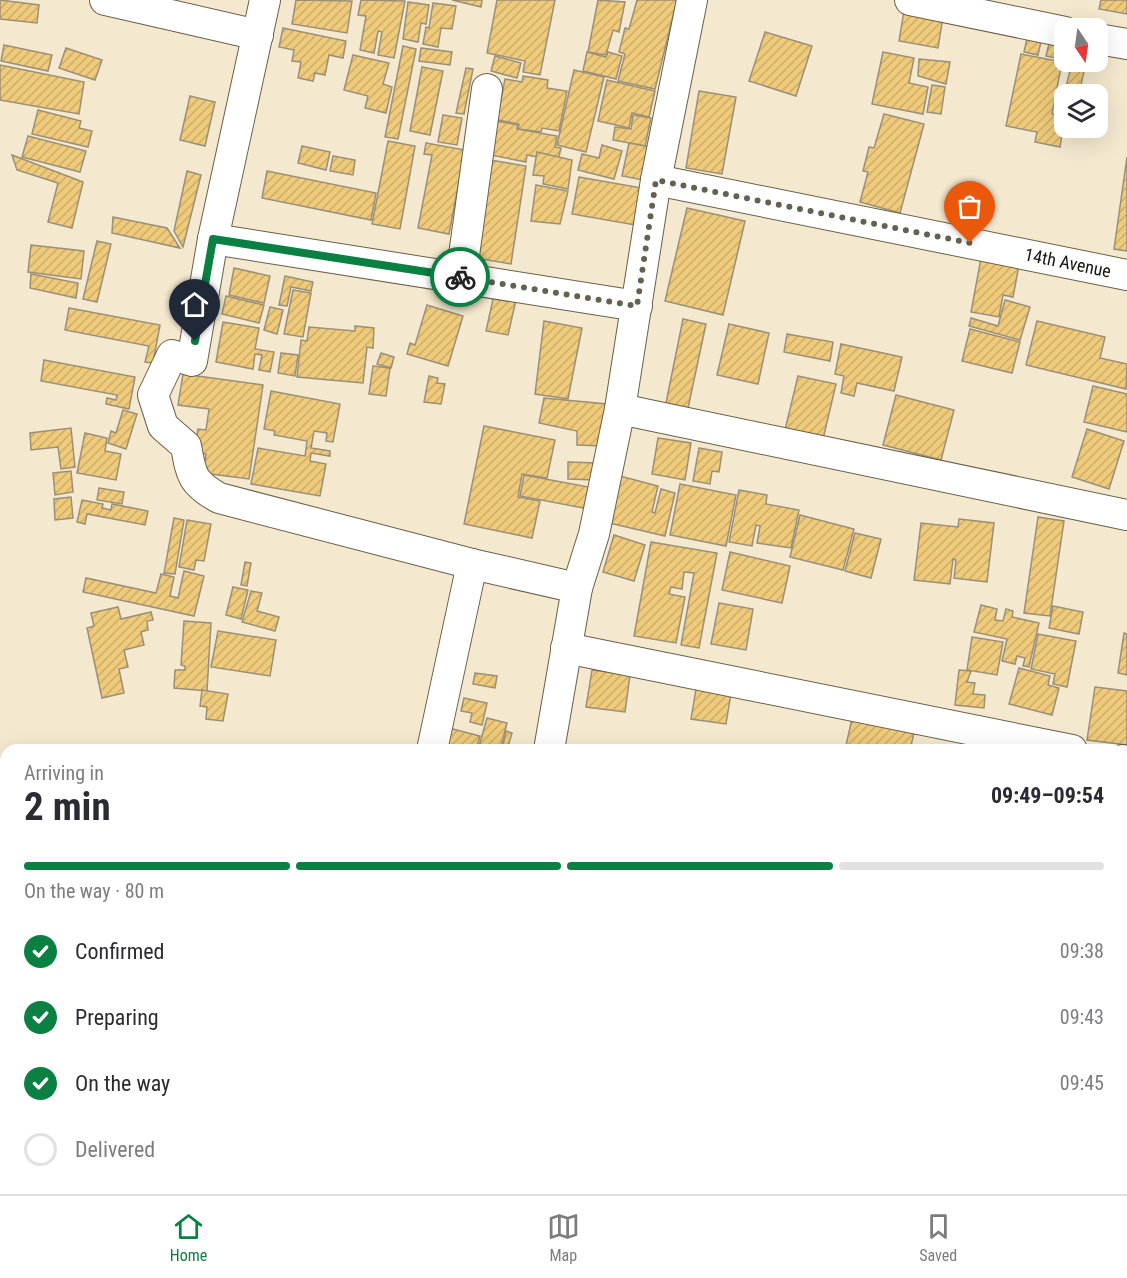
<!DOCTYPE html>
<meta charset="utf-8">
<style>
body{margin:0;font-family:"Roboto Condensed",sans-serif;background:#f2f2f3;color:#2b2b33;height:100vh;display:flex;flex-direction:column;font-size:22px;white-space:nowrap}
*{box-sizing:border-box;margin:0}
p{font-size:20px;color:#7c7c81}
.icon{flex:none;width:33px;height:33px;fill:none;stroke:currentColor;stroke-width:2;stroke-linecap:round;stroke-linejoin:round}
.map{position:relative;flex:1;overflow:hidden}
.sheet{position:absolute;left:0px;top:744px;width:1128px;height:450px;display:flex;flex-direction:column;background:#fff;border-radius:18px 18px 0 0;box-shadow:0 6px 24px #0002}
.sheet>*{flex:none}
.needle{width:39px;rotate:167deg}
.buttons{position:absolute;left:1054px;top:18px;display:grid;gap:12px}
.buttons a{display:grid;place-items:center;width:54px;height:54px;border-radius:12px;background:#fff;box-shadow:0 6px 24px #0002;font-size:30px}
.pin{position:absolute;display:grid;place-items:center;width:51px;height:51px;color:#fff;margin:-62px -26px;border-radius:50% 50% 50% 0;rotate:-45deg;box-shadow:0 0 6px #0007}
.pin .icon{rotate:45deg}
.courier{position:absolute;display:grid;place-items:center;width:60px;height:60px;margin:-30px;border:4px solid #0b8043;border-radius:50%;background:#fff;color:#222;box-shadow:0 2px 8px #0007}
.overview em{font-style:normal;font-weight:700}
.overview div{display:flex;flex-direction:column-reverse}
.overview{display:flex;align-items:center;justify-content:space-between;height:102px;padding:0 24px}
h1{font-size:39px;font-weight:700;line-height:45px}
.bar{display:grid;grid-template-columns:repeat(4,1fr);gap:9px 6px;align-content:center;height:72px;padding:0 24px}
.bar i{height:8px;border-radius:4px;background:#e1e1e2}
.bar .on{background:#0b8043}
.bar p{grid-column:span 4}
ol{padding:0 24px;list-style:none}
li{display:flex;align-items:center;gap:18px;height:66px}
li p{margin-inline-start:auto}
li .icon{padding:6px;border-radius:50%;background:#0b8043;color:#fff;stroke-width:4}
li:last-child{color:#7c7c81}
li i{width:33px;height:33px;border:3px solid #e1e1e2;border-radius:50%}
.dock{display:flex;justify-content:space-around;align-items:center;height:84px;border-top:2px solid #e1e1e2;background:#fff;font-size:16px;color:#7c7c81}
.dock a{display:grid;justify-items:center;gap:3px}
.dock .on{color:#0b8043}
.map>svg:first-child{display:block}
.building{fill:url(#building-hatch);stroke:#9a8f78;stroke-width:1.5}
.lines{fill:none;stroke-linecap:round;stroke-linejoin:round}
.minor-casing{stroke:#6a604a;stroke-width:32}
.minor{stroke:#fff;stroke-width:30}
.rail{stroke:#88816f;stroke-width:4.5}
.done{stroke:#666051;stroke-width:6;stroke-dasharray:0 10.8}
.route{stroke:#0b8043;stroke-width:8}
.labels{text-anchor:middle;stroke-width:4.5;stroke-linejoin:round;paint-order:stroke}
.street-label{font-size:18px;fill:#1a160d;stroke:#f4e9cf}
</style>
<div class="map">
<svg width="1127" height="1194" viewBox="0 0 1127 1194">
<defs>
<pattern id="building-hatch" width="6" height="6" patternUnits="userSpaceOnUse" patternTransform="scale(1.5)"><rect width="6" height="6" fill="#eeca7a"/><path d="M-1 1l2-2M0 6l6-6M5 7l2-2" fill="none" stroke="#ccad68"/></pattern>
</defs>
<rect width="100%" height="100%" fill="#f4e9cf"/>
<g class="building">
<path d="M 0,0 L 39,5 L 37,23 L 0,19 Z"/>
<path d="M 296,0 L 352,1 L 347,33 L 292,24 Z"/>
<path d="M 361,0 L 405,1 L 394,58 L 378,55 L 382,32 L 378,31 L 374,53 L 360,50 L 366,16 L 358,15 Z"/>
<path d="M 452,0 L 482,0 L 481,7 Z"/>
<path d="M 497,0 L 555,0 L 540,75 L 523,72 L 525,61 L 487,53 Z"/>
<path d="M 598,0 L 625,2 L 619,32 L 613,30 L 606,55 L 588,52 Z"/>
<path d="M 637,0 L 677,0 L 655,89 L 618,81 L 625,54 L 619,52 L 625,28 L 629,29 Z"/>
<path d="M 1101,0 L 1127,0 L 1127,14 L 1099,9 Z"/>
<path d="M 408,2 L 429,5 L 426,24 L 421,23 L 418,42 L 403,39 Z"/>
<path d="M 433,3 L 456,6 L 452,29 L 441,28 L 438,47 L 423,44 L 426,27 L 429,28 Z"/>
<path d="M 904,11 L 943,17 L 938,48 L 899,41 Z"/>
<path d="M 283,28 L 346,41 L 343,58 L 329,55 L 325,75 L 315,73 L 313,81 L 298,78 L 301,62 L 292,61 L 294,50 L 279,47 Z"/>
<path d="M 765,32 L 812,46 L 796,96 L 749,81 Z"/>
<path d="M 1028,34 L 1042,37 L 1038,55 L 1024,52 Z"/>
<path d="M 1050,40 L 1065,43 L 1065,60 L 1046,56 Z"/>
<path d="M 4,45 L 52,55 L 48,71 L 1,61 Z"/>
<path d="M 403,46 L 416,49 L 398,139 L 385,137 Z"/>
<path d="M 66,48 L 102,60 L 95,80 L 59,68 Z"/>
<path d="M 421,48 L 452,52 L 450,65 L 419,61 Z"/>
<path d="M 587,52 L 606,57 L 608,52 L 622,56 L 616,79 L 583,71 Z"/>
<path d="M 883,52 L 914,58 L 909,83 L 928,87 L 923,114 L 872,104 Z"/>
<path d="M 1021,54 L 1062,62 L 1052,114 L 1065,117 L 1060,147 L 1035,142 L 1037,132 L 1006,126 Z"/>
<path d="M 353,55 L 389,63 L 383,84 L 392,87 L 386,113 L 365,108 L 368,96 L 344,90 Z"/>
<path d="M 495,56 L 521,63 L 517,78 L 491,71 Z"/>
<path d="M 919,59 L 950,62 L 946,84 L 918,76 Z"/>
<path d="M 1072,62 L 1086,62 L 1079,94 L 1065,94 L 1065,114 L 1060,113 Z"/>
<path d="M 0,65 L 84,82 L 79,114 L 0,100 Z"/>
<path d="M 422,67 L 443,71 L 430,135 L 410,131 Z"/>
<path d="M 466,68 L 473,69 L 464,114 L 456,113 Z"/>
<path d="M 574,70 L 604,77 L 586,152 L 557,145 Z"/>
<path d="M 523,76 L 548,80 L 547,88 L 567,91 L 559,131 L 542,128 L 541,132 L 518,129 L 519,124 L 497,120 L 505,79 L 522,82 Z"/>
<path d="M 607,80 L 655,91 L 649,117 L 632,113 L 629,128 L 598,121 Z"/>
<path d="M 932,85 L 945,87 L 941,114 L 927,112 Z"/>
<path d="M 699,91 L 736,97 L 722,174 L 686,168 Z"/>
<path d="M 190,96 L 215,102 L 205,146 L 180,140 Z"/>
<path d="M 38,110 L 81,121 L 79,128 L 92,131 L 88,147 L 32,134 Z"/>
<path d="M 884,114 L 924,124 L 900,213 L 860,202 L 868,172 L 863,171 L 869,147 L 874,148 Z"/>
<path d="M 443,115 L 462,118 L 457,145 L 438,142 Z"/>
<path d="M 633,115 L 651,118 L 645,146 L 613,140 L 615,127 L 631,129 Z"/>
<path d="M 497,121 L 518,125 L 517,129 L 557,136 L 555,147 L 561,148 L 558,161 L 527,155 L 526,162 L 491,155 Z"/>
<path d="M 28,136 L 86,151 L 80,172 L 22,157 Z"/>
<path d="M 388,141 L 415,146 L 400,229 L 372,224 Z"/>
<path d="M 426,143 L 465,150 L 449,234 L 418,228 L 432,155 L 424,154 Z"/>
<path d="M 629,143 L 651,147 L 643,180 L 622,176 Z"/>
<path d="M 602,145 L 622,151 L 614,179 L 578,170 L 582,154 L 599,158 Z"/>
<path d="M 302,146 L 330,152 L 326,170 L 298,163 Z"/>
<path d="M 537,152 L 572,160 L 568,189 L 543,184 L 544,176 L 533,175 Z"/>
<path d="M 12,155 L 83,182 L 72,228 L 48,222 L 58,183 L 17,170 Z"/>
<path d="M 333,156 L 355,160 L 353,175 L 330,171 Z"/>
<path d="M 1127,157 L 1127,251 L 1114,249 Z"/>
<path d="M 490,160 L 526,166 L 511,264 L 475,258 Z"/>
<path d="M 187,171 L 201,175 L 183,247 L 174,231 Z"/>
<path d="M 267,171 L 376,193 L 371,220 L 262,198 Z"/>
<path d="M 579,177 L 642,188 L 635,225 L 572,214 Z"/>
<path d="M 536,185 L 568,191 L 560,224 L 531,221 Z"/>
<path d="M 687,208 L 745,221 L 723,315 L 665,301 Z"/>
<path d="M 113,217 L 167,228 L 180,248 L 112,233 Z"/>
<path d="M 97,241 L 111,244 L 97,302 L 83,299 Z"/>
<path d="M 31,245 L 84,251 L 81,279 L 28,272 Z"/>
<path d="M 981,258 L 1019,265 L 1013,297 L 1003,295 L 999,317 L 971,312 Z"/>
<path d="M 234,268 L 270,276 L 264,303 L 229,295 Z"/>
<path d="M 31,274 L 78,283 L 76,298 L 30,288 Z"/>
<path d="M 285,276 L 313,282 L 311,291 L 291,287 L 287,306 L 279,305 Z"/>
<path d="M 293,290 L 311,293 L 303,337 L 284,334 Z"/>
<path d="M 494,295 L 516,300 L 508,335 L 486,331 Z"/>
<path d="M 226,296 L 264,305 L 259,323 L 222,314 Z"/>
<path d="M 1005,300 L 1030,307 L 1020,340 L 969,326 L 971,318 L 998,326 Z"/>
<path d="M 427,305 L 463,316 L 448,366 L 407,354 L 410,343 L 415,345 Z"/>
<path d="M 270,307 L 283,310 L 277,334 L 264,330 Z"/>
<path d="M 69,308 L 160,325 L 153,363 L 145,362 L 149,346 L 65,330 Z"/>
<path d="M 683,319 L 706,324 L 688,408 L 666,403 Z"/>
<path d="M 544,321 L 582,328 L 568,399 L 535,394 Z"/>
<path d="M 1037,321 L 1105,337 L 1100,358 L 1127,364 L 1126,389 L 1026,365 Z"/>
<path d="M 223,322 L 259,328 L 255,349 L 274,352 L 270,372 L 259,370 L 262,355 L 255,354 L 253,369 L 216,362 Z"/>
<path d="M 729,324 L 769,333 L 758,384 L 717,375 Z"/>
<path d="M 355,326 L 374,328 L 373,348 L 367,347 L 363,383 L 297,377 L 301,340 L 307,341 L 309,327 L 355,331 Z"/>
<path d="M 970,329 L 1020,342 L 1012,373 L 962,361 Z"/>
<path d="M 787,334 L 833,342 L 830,361 L 784,352 Z"/>
<path d="M 841,344 L 902,357 L 894,391 L 857,383 L 854,396 L 841,393 L 844,376 L 835,374 Z"/>
<path d="M 281,353 L 298,355 L 295,376 L 278,373 Z"/>
<path d="M 381,353 L 394,357 L 391,368 L 377,364 Z"/>
<path d="M 44,360 L 135,377 L 129,409 L 106,404 L 107,398 L 116,400 L 117,395 L 41,381 Z"/>
<path d="M 373,366 L 390,368 L 386,396 L 369,394 Z"/>
<path d="M 183,374 L 263,385 L 249,479 L 203,473 L 206,454 L 194,452 L 198,429 L 206,430 L 209,409 L 178,405 Z"/>
<path d="M 429,376 L 438,378 L 437,383 L 445,384 L 441,404 L 424,402 Z"/>
<path d="M 798,376 L 836,384 L 823,439 L 785,430 Z"/>
<path d="M 1093,386 L 1127,394 L 1127,432 L 1084,422 Z"/>
<path d="M 271,391 L 340,404 L 333,442 L 326,441 L 327,433 L 314,431 L 311,448 L 330,451 L 330,456 L 311,453 L 310,461 L 326,464 L 320,496 L 251,484 L 258,448 L 305,456 L 307,441 L 274,435 L 275,431 L 264,429 Z"/>
<path d="M 896,395 L 954,410 L 941,460 L 883,445 Z"/>
<path d="M 544,398 L 607,404 L 602,446 L 577,445 L 577,431 L 539,423 Z"/>
<path d="M 123,410 L 137,414 L 126,449 L 108,443 L 111,431 L 116,433 Z"/>
<path d="M 484,426 L 555,440 L 547,478 L 522,474 L 518,497 L 540,501 L 532,538 L 464,524 Z"/>
<path d="M 71,428 L 75,467 L 61,469 L 58,447 L 31,450 L 30,433 Z"/>
<path d="M 1087,429 L 1124,441 L 1109,489 L 1072,477 Z"/>
<path d="M 85,433 L 107,438 L 105,451 L 121,454 L 116,480 L 77,473 Z"/>
<path d="M 658,438 L 691,443 L 685,480 L 652,474 Z"/>
<path d="M 699,448 L 722,452 L 719,472 L 712,471 L 710,484 L 693,481 Z"/>
<path d="M 568,462 L 597,463 L 595,480 L 568,479 Z"/>
<path d="M 71,471 L 73,492 L 55,495 L 53,473 Z"/>
<path d="M 524,475 L 594,488 L 588,509 L 520,496 Z"/>
<path d="M 620,476 L 658,486 L 652,512 L 655,513 L 661,489 L 675,493 L 665,536 L 609,523 Z"/>
<path d="M 680,484 L 736,495 L 726,546 L 670,535 Z"/>
<path d="M 99,488 L 124,492 L 122,504 L 97,500 Z"/>
<path d="M 739,490 L 767,495 L 766,504 L 799,510 L 791,548 L 757,543 L 760,526 L 756,525 L 752,546 L 729,542 Z"/>
<path d="M 71,497 L 73,518 L 55,520 L 54,499 Z"/>
<path d="M 82,500 L 103,504 L 102,508 L 111,510 L 112,504 L 148,511 L 145,525 L 87,514 L 85,524 L 77,522 Z"/>
<path d="M 800,515 L 854,529 L 843,570 L 790,557 Z"/>
<path d="M 1038,517 L 1064,521 L 1050,616 L 1024,613 Z"/>
<path d="M 174,518 L 184,520 L 175,574 L 164,573 Z"/>
<path d="M 959,519 L 994,523 L 987,582 L 954,578 L 956,560 L 953,559 L 950,584 L 914,580 L 921,523 L 958,527 Z"/>
<path d="M 187,520 L 211,524 L 204,561 L 196,560 L 194,570 L 179,567 Z"/>
<path d="M 855,533 L 881,539 L 871,578 L 845,571 Z"/>
<path d="M 614,535 L 645,545 L 634,581 L 603,572 Z"/>
<path d="M 651,542 L 717,553 L 699,648 L 681,645 L 694,573 L 684,572 L 682,589 L 671,587 L 669,594 L 685,597 L 676,643 L 634,636 Z"/>
<path d="M 730,552 L 790,566 L 782,603 L 722,590 Z"/>
<path d="M 245,562 L 251,563 L 247,586 L 241,585 Z"/>
<path d="M 184,571 L 204,576 L 194,616 L 83,592 L 86,578 L 156,593 L 161,574 L 174,577 L 170,596 L 178,598 Z"/>
<path d="M 233,587 L 248,590 L 241,619 L 226,615 Z"/>
<path d="M 251,591 L 262,593 L 257,611 L 279,617 L 275,631 L 242,622 Z"/>
<path d="M 719,603 L 753,609 L 746,650 L 711,644 Z"/>
<path d="M 981,605 L 997,609 L 995,620 L 1003,621 L 1006,609 L 1013,611 L 1012,617 L 1039,623 L 1029,667 L 1023,666 L 1025,658 L 1017,656 L 1015,664 L 1002,661 L 1007,639 L 974,632 Z"/>
<path d="M 1053,606 L 1083,612 L 1079,634 L 1049,628 Z"/>
<path d="M 118,607 L 121,619 L 151,612 L 153,620 L 147,621 L 148,630 L 141,632 L 144,645 L 124,650 L 128,667 L 119,669 L 124,693 L 102,698 L 87,628 L 94,626 L 91,613 Z"/>
<path d="M 184,621 L 211,623 L 207,691 L 174,688 L 175,670 L 185,670 L 185,666 L 181,665 Z"/>
<path d="M 218,631 L 276,640 L 270,676 L 211,667 Z"/>
<path d="M 1124,633 L 1127,634 L 1127,675 L 1118,673 Z"/>
<path d="M 1038,634 L 1076,641 L 1067,687 L 1053,684 L 1055,674 L 1031,669 Z"/>
<path d="M 972,637 L 1003,642 L 997,675 L 967,670 Z"/>
<path d="M 1019,668 L 1050,676 L 1048,685 L 1059,688 L 1052,715 L 1009,704 Z"/>
<path d="M 592,670 L 630,675 L 625,712 L 586,707 Z"/>
<path d="M 959,670 L 971,671 L 967,682 L 975,683 L 973,694 L 985,695 L 984,708 L 955,705 Z"/>
<path d="M 475,673 L 497,676 L 495,688 L 473,684 Z"/>
<path d="M 1095,687 L 1127,691 L 1127,745 L 1087,740 Z"/>
<path d="M 696,689 L 731,693 L 726,724 L 691,719 Z"/>
<path d="M 202,690 L 228,694 L 223,721 L 206,719 L 207,707 L 200,706 Z"/>
<path d="M 464,698 L 487,703 L 482,725 L 470,722 L 472,713 L 461,711 Z"/>
<path d="M 853,714 L 915,729 L 910,750 L 845,750 Z"/>
<path d="M 487,718 L 507,723 L 500,750 L 478,750 Z"/>
<path d="M 449,728 L 480,736 L 476,750 L 444,750 Z"/>
<path d="M 506,731 L 512,733 L 507,750 L 502,750 Z"/>
<path d="M 1122,771 L 1127,772 L 1127,809 L 1122,833 Z"/>
<path d="M 1122,893 L 1127,893 L 1127,958 L 1122,957 Z"/>
<path d="M 1127,1031 L 1127,1076 L 1122,1075 L 1122,1053 Z"/>
<path d="M 1125,1081 L 1127,1082 L 1127,1125 L 1122,1124 L 1122,1093 Z"/>
<path d="M 224,1188 L 272,1188 L 270,1194 L 246,1194 Z"/>
<path d="M 982,1188 L 1032,1188 L 1031,1194 L 980,1194 Z"/>
<path d="M 1050,1188 L 1102,1188 L 1101,1194 L 1065,1194 L 1049,1192 Z"/>
</g>
<g class="lines">
<g class="minor-casing">
<g id="minor">
<path d="M 105,0 L 258,35"/>
<path d="M 265,0 L 213,239 L 192,361 L 172,355 L 153,395 L 163,426 L 186,446 C 191,475 192,483 219,498 L 472,564 L 577,588"/>
<path d="M 910,0 L 1065,32"/>
<path d="M 1098,39 L 1127,44"/>
<path id="s1" d="M 656,180 L 1127,275"/>
<path d="M 213,239 L 637,306"/>
<path d="M 461,277 L 487,89"/>
<path d="M 620,409 L 1127,515"/>
<path d="M 566,648 L 1072,750"/>
<path d="M 432,750 L 472,564"/>
<path d="M 549,750 L 577,588 L 594,534 L 620,409 L 656,180 L 692,0"/>
<path d="M 1122,760 L 1127,761"/>
<path d="M 1122,1002 L 1127,1002"/>
<path d="M 803,1188 L 832,1194"/>
<path d="M 338,1194 L 339,1188"/>
</g>
</g>
<use href="#minor" class="minor"/>
<g class="rail">
<path d="M 0,838 L 6,868"/>
<path d="M 83,1188 L 84,1194"/>
</g>
</g>
<g class="lines">
<path class="done" d="M 460,277 L 637,306 L 656,180 L 970,243"/>
<path class="route" d="M 195,341 L 213,239 L 460,277"/>
</g>
<g class="labels">
<g class="street-label">
<text dy="6" stroke="none"><textPath href="#s1" startOffset="420">14th Avenue</textPath></text>
</g>
</g>
</svg>
<div class="buttons">
<a><svg class="needle" viewBox="-14 -14 28 28"><path d="M0-13l5 13h-10z" fill="#e53935"/><path d="M0 13l5-13h-10z" fill="#7c7c81"/></svg></a>
<a><svg class="icon" aria-label="layers" viewBox="0 0 24 24"><path d="M12 4l9 5-9 5-9-5zM3 14l9 5 9-5"/></svg></a>
</div>
<div class="pin" style="left:970px;top:243px;background:#ea580c"><svg class="icon" aria-label="bag" viewBox="0 0 24 24"><path d="M5 8h14l-1 12H6zM9 8a3 3 0 0 1 6 0"/></svg></div>
<div class="pin" style="left:195px;top:341px;background:#1f2937"><svg class="icon" aria-label="home" viewBox="0 0 24 24"><path d="M3 11l9-7 9 7M6 9v11h12V9"/></svg></div>
<div class="courier" style="left:460px;top:277px"><svg class="icon" aria-label="bike" viewBox="0 0 24 24"><circle cx="6" cy="16" r="4"/><circle cx="18" cy="16" r="4"/><path d="M6 16l4-8h5l3 8M10 8l3 8H6M13 5h3"/></svg></div>
<section class="sheet">
<div class="overview"><div><h1>2 min</h1><p>Arriving in</p></div><em>09:49–09:54</em></div>
<div class="bar"><i class="on"></i><i class="on"></i><i class="on"></i><i></i><p>On the way · 80 m</p></div>
<ol>
<li><svg class="icon" aria-label="check" viewBox="0 0 24 24"><path d="M5 12l5 5 9-10"/></svg>Confirmed<p>09:38</p></li>
<li><svg class="icon" aria-label="check" viewBox="0 0 24 24"><path d="M5 12l5 5 9-10"/></svg>Preparing<p>09:43</p></li>
<li><svg class="icon" aria-label="check" viewBox="0 0 24 24"><path d="M5 12l5 5 9-10"/></svg>On the way<p>09:45</p></li>
<li><i></i>Delivered</li>
</ol>
</section>
</div>
<nav class="dock">
<a class="on"><svg class="icon" aria-label="home" viewBox="0 0 24 24"><path d="M3 11l9-7 9 7M6 9v11h12V9"/></svg>Home</a>
<a><svg class="icon" aria-label="map" viewBox="0 0 24 24"><path d="M3 6l6-2 6 2 6-2v14l-6 2-6-2-6 2zM9 4v14M15 6v14"/></svg>Map</a>
<a><svg class="icon" aria-label="saved" viewBox="0 0 24 24"><path d="M7 4h10v16l-5-4-5 4z"/></svg>Saved</a>
</nav>
